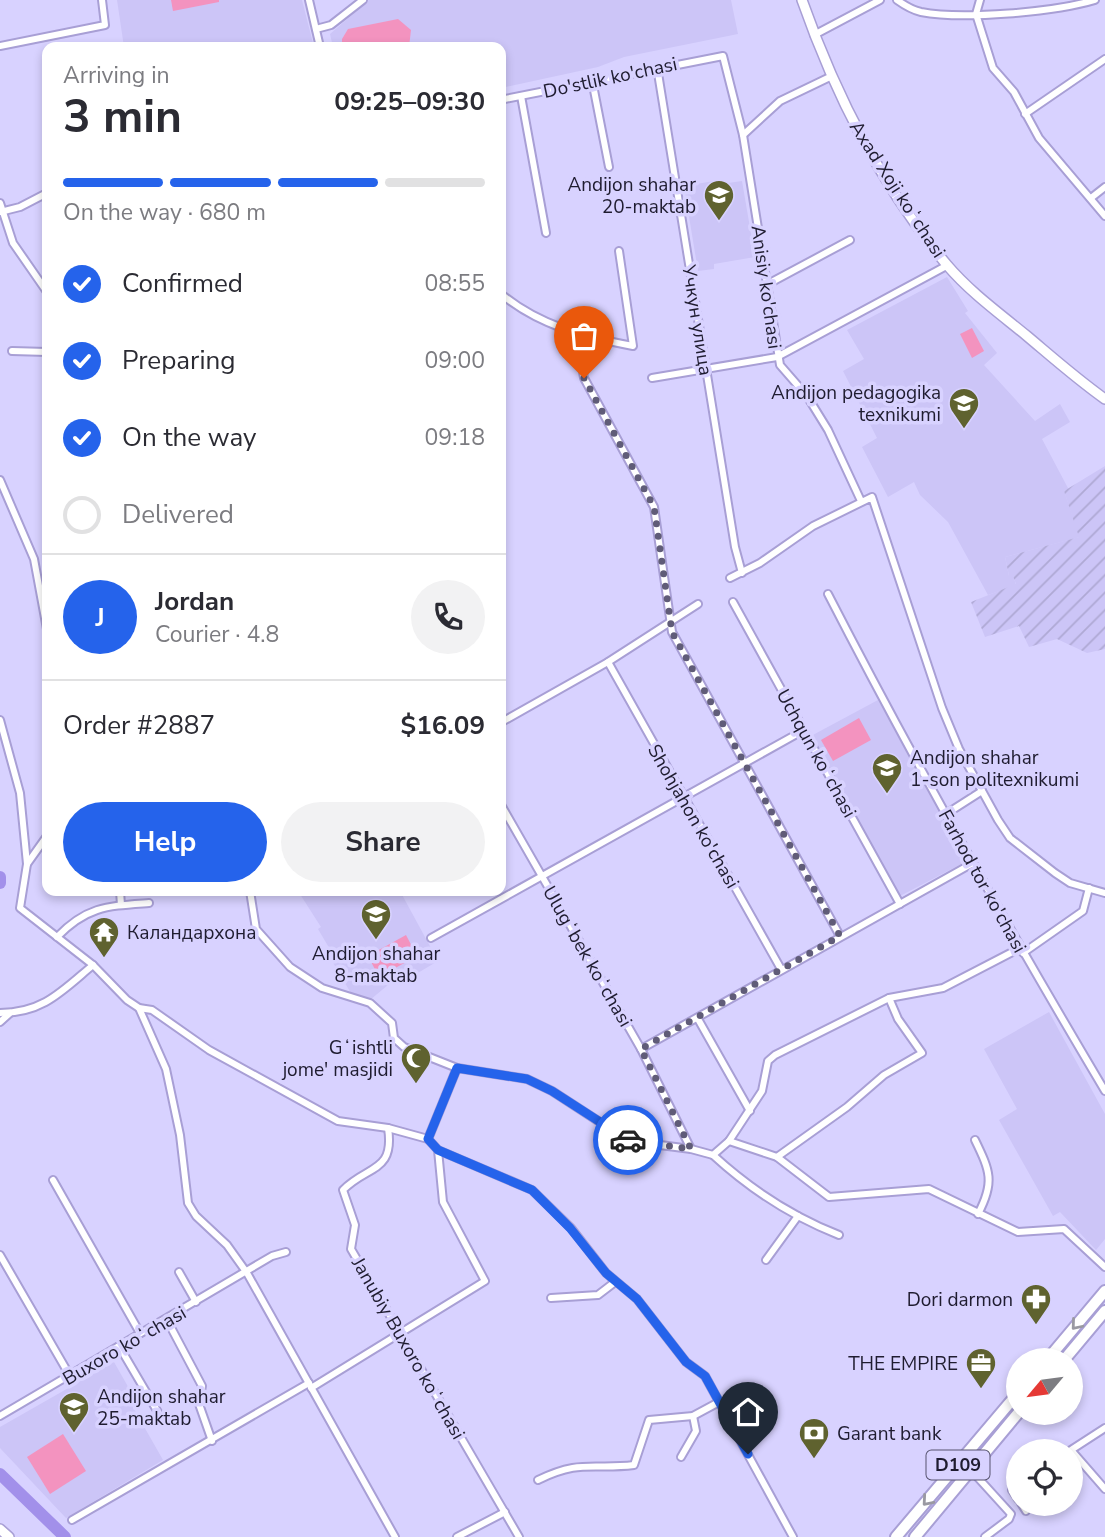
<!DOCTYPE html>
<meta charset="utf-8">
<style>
body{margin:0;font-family:"Nunito Sans",sans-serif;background:#f2f2f3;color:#2b2b33;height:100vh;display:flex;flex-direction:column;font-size:26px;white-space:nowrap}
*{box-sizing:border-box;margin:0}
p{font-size:23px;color:#7c7c81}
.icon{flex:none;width:38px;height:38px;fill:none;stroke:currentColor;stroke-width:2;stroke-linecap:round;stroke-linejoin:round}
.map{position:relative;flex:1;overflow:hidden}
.details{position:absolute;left:42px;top:42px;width:464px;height:854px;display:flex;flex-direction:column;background:#fff;border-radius:14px;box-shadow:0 4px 10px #0003}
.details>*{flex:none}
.needle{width:46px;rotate:241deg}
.controls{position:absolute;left:1006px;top:1348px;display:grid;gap:14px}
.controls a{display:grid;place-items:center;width:77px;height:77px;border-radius:50%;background:#fff;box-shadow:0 4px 10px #0003;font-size:35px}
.pin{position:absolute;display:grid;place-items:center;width:60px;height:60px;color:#fff;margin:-72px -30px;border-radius:50% 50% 50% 0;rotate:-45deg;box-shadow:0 0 7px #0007}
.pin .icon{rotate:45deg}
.courier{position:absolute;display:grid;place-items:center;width:70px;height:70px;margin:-35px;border:5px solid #2563eb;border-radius:50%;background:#fff;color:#222;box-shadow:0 2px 9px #0007}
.overview em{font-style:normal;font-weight:700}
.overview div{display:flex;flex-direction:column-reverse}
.overview{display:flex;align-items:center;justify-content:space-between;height:119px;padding:0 21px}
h1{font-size:46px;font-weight:700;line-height:52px}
.bar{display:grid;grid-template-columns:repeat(4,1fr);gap:10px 7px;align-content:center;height:84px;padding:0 21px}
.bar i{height:9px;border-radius:5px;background:#e1e1e2}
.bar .on{background:#2563eb}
.bar p{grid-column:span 4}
.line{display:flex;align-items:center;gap:18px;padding:0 21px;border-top:2px solid #e1e1e2}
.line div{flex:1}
.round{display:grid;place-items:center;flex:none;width:74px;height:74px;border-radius:37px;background:#f2f2f3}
ol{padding:0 21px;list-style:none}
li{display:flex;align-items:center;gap:21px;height:77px}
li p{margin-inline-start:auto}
li .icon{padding:7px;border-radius:50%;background:#2563eb;color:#fff;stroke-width:4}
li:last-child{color:#7c7c81}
li i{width:38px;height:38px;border:4px solid #e1e1e2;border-radius:50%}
.primary-button{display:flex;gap:14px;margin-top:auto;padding:14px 21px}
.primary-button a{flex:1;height:80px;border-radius:42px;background:#2563eb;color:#fff;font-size:28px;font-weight:700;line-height:80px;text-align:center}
.primary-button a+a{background:#f2f2f3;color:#2b2b33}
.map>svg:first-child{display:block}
.built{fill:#ccc5f7}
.industrial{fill:url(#industrial-furrows)}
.park{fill:#f393bf}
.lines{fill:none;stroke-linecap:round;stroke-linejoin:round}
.river{stroke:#a290ea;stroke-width:12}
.street-casing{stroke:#a89fd5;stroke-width:10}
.secondary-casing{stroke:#a89fd5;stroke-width:12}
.primary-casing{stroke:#a89fd5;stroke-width:14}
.street{stroke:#fff;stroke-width:6}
.secondary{stroke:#fff;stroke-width:9}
.primary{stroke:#fff;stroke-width:10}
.oneway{stroke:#9a99a2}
.done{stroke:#605c78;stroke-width:7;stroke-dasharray:0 12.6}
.route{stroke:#2563eb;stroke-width:9}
.labels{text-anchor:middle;stroke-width:7;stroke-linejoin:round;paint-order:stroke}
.shield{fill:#d8d2ff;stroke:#56536e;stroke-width:2}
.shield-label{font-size:18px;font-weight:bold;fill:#1f1c30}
.street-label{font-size:19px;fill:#1f1c30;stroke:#d8d2ff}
.poi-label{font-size:19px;fill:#1f1c30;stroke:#d8d2ff;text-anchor:end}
</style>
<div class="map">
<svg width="1105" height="1537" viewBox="0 0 1105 1537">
<defs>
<pattern id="industrial-furrows" width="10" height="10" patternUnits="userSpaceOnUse" patternTransform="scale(1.75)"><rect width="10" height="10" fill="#ccc5f7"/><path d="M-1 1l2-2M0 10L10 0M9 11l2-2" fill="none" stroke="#afa9d4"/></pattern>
</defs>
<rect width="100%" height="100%" fill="#d8d2ff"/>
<g class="built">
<path d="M 117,0 L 302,0 L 314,47 L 124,47 Z"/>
<path d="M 369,0 L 731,0 L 738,34 L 624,57 L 598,67 L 501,88 L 500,47 L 333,47 L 330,34 Z"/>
<path d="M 720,180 L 721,184 L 742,181 L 755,257 L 714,264 L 714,269 L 698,271 L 684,186 Z"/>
<path d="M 947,277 L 968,311 L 965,313 L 997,353 L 984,365 L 1035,421 L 1060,404 L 1070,422 L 1042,439 L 1069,490 L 1064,491 L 1080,537 L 1005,557 L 1009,576 L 1013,575 L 1016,585 L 988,595 L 948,522 L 920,495 L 914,482 L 888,497 L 862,447 L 877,438 L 843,371 L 864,359 L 847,330 Z"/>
<path d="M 878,700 L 967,861 L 900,896 L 811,736 Z"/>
<path d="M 298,891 L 400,891 L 438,961 L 416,974 L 407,969 L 370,1000 L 352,995 L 328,954 L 331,951 L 318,929 L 321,927 Z"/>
<path d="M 1049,1012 L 1105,1114 L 1105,1239 L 1096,1250 L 1060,1212 L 1053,1216 L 999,1120 L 1017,1109 L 984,1049 Z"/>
<path d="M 114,1362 L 139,1406 L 134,1409 L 163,1460 L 66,1518 L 0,1448 L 0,1427 Z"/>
</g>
<path class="industrial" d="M 1105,466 L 1105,649 L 1087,653 L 1057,639 L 1029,647 L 1019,626 L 985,637 L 971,602 L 1016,584 L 1013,576 L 1009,576 L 1005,557 L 1079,537 L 1064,491 Z"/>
<g class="park">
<path d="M 171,0 L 219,0 L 219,2 L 173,11 Z"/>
<path d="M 398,19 L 411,30 L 409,47 L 342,47 L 342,39 L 348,29 Z"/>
<path d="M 972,328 L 984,351 L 972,358 L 960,334 Z"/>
<path d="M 859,718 L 871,740 L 833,761 L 821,740 Z"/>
<path d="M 406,935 L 417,956 L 379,977 L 368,956 Z"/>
<path d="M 63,1434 L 86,1471 L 50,1494 L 27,1457 Z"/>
</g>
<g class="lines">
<g class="river">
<path d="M 0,877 L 0,883"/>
<path d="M 0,1474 L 65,1537"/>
</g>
<g class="street-casing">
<g id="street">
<path d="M 309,0 L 320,47"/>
<path d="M 897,0 C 904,5 912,10 921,12 C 962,20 1055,12 1095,0"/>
<path d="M 980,0 L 976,14 L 993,68 L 1014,92 L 1039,138 L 1105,216"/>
<path d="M 316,29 L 331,25 L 363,0"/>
<path d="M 814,35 L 880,0"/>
<path d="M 0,46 L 105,25 L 102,0"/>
<path d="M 657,67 L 735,547 L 742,573"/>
<path d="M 592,80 L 609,167"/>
<path d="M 521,96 L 546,233"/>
<path d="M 500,100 L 723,56 L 743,135 L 780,365 L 807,396 L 828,430 L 861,501"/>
<path d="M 1025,114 L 1105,59"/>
<path d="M 743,135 L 780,101 L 832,76"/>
<path d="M 1091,198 L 1105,187"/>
<path d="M 0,203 L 13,243 L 47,292"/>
<path d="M 0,212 L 20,207 L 47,193"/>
<path d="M 768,284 L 850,240"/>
<path d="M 500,293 C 539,326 585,337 633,346 L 619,251"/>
<path d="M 577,335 L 584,378 L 654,507 L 672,632 L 840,936"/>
<path d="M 12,351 L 47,352"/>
<path d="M 652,378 L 777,357 L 948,265"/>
<path d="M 500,397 L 501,397"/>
<path d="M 0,480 L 34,559 L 47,629"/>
<path d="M 730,578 L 760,563 L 813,526 L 872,497 L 942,708 L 959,749 L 998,820 L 1010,838 L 1055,873 L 1070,883 L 1105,893"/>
<path d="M 828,594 C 915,763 1008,928 1105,1091"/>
<path d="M 733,602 L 900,904"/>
<path d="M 608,662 L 781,969"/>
<path d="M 0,720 L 20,793 L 27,864"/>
<path d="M 500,723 L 608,662 L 698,604"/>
<path d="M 500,803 L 641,1049 L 691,1149"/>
<path d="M 946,814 L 982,791"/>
<path d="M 47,836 L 27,864 L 20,908 L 93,965 L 127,1000 L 139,1008 L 152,1010 L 209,1050 L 338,1121 L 388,1128 L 428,1139 L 438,1150 L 532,1190 L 571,1228 L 606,1273 L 637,1299 L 686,1362 L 705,1376 L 793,1537"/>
<path d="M 120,891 L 121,905"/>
<path d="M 250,891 L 256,929 L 290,967 L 322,988 L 370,1003 L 392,1023 L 394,1038 L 404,1047 L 457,1068 L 527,1079 L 552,1091 L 629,1141 L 691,1149 L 713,1155 L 729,1141 L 777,1157 L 829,1197 L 929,1189 L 1018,1232 L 1064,1229 L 1105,1267"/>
<path d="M 57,937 C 87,906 108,906 149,903"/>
<path d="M 431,938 L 804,730"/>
<path d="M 1023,953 L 1083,911 L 1089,888"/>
<path d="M 139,1008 L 166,1069 L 180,1135 L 188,1203 L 196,1216 L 227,1245 L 247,1273 L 395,1537"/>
<path d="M 0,1013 C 43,1013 62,991 93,965"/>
<path d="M 698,1019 L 750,1111"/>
<path d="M 0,1022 L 10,1013"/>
<path d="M 641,1049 L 973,863"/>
<path d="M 388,1128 C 395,1173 367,1165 343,1190 L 355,1225 L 351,1249 L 519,1537"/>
<path d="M 428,1139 L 457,1068"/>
<path d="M 975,1140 C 990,1171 995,1182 978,1214"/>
<path d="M 729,1141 L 762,1091 L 768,1061 L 775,1055 L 889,998 L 943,988 L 1020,948"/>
<path d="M 713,1155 C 750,1189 791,1216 839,1235"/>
<path d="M 777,1157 L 847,1107 L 884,1075 L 922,1053 L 898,1019 L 889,998"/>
<path d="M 53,1180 L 140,1333"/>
<path d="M 0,1255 L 70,1376"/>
<path d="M 766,1260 L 798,1216"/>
<path d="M 179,1272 L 196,1302"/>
<path d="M 551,1298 L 598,1295 L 615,1282"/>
<path d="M 167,1320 L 202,1386 L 199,1404 L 212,1441"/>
<path d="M 119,1346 L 159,1414"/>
<path d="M 311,1388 L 485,1281 L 443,1202 L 438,1150"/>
<path d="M 0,1416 L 272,1256 L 286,1252"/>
<path d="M 1105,1428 L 1071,1450 L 1105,1489"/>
<path d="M 681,1457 L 696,1431 L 693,1416"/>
<path d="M 971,1470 L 1011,1514 L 1009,1519 L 985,1537"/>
<path d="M 538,1480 C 581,1459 592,1470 634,1465 L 649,1420 L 693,1416 L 719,1402"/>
<path d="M 1018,1482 L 1012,1490 L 1018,1499"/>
<path d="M 1021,1503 L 1026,1511"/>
<path d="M 72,1520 L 309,1383"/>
<path d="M 457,1537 L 505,1512"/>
</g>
</g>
<g class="secondary-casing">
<g id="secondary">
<path d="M 802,0 C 835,94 883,188 947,265 C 970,292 999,313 1027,336 C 1052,357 1078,380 1105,399"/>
<path d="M 0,1529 L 9,1537"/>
</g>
</g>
<g class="primary-casing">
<g id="primary">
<path d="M 1047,1360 L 1105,1291"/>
<path d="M 1064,1360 L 1105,1311"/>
<path d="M 896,1537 L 1018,1393"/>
<path d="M 915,1537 L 1019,1412"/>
</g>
</g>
<use href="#street" class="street"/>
<use href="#secondary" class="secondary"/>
<use href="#primary" class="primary"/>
</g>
<defs><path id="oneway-chevron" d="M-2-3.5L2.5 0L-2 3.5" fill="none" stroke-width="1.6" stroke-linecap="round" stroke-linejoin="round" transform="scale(1.75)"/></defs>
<g class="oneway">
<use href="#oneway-chevron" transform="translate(1076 1325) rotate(130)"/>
<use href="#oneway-chevron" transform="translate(927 1501) rotate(131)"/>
</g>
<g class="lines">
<path class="done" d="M 584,378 L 654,507 L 672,632 L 840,936 L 641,1049 L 691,1149 L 628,1140"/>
<path class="route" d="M 628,1140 L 552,1091 L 527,1079 L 457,1068 L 428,1139 L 438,1150 L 532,1190 L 570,1228 L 606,1273 L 637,1299 L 686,1362 L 705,1376 L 748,1454"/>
</g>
<defs>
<g id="school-pin" transform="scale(1.575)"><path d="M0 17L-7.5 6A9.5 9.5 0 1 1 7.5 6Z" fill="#5f622f" stroke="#d8d2ff"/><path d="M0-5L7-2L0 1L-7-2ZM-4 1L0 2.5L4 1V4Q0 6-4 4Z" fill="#fff"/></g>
<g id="university-pin" transform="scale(1.575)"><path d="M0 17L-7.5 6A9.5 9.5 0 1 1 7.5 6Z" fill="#5f622f" stroke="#d8d2ff"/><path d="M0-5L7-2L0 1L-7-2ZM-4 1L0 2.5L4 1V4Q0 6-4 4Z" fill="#fff"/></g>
<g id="temple-pin" transform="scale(1.575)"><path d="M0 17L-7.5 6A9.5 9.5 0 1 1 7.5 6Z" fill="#5f622f" stroke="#d8d2ff"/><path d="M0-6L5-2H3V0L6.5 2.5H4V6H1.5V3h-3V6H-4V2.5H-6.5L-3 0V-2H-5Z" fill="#fff"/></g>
<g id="mosque-pin" transform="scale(1.575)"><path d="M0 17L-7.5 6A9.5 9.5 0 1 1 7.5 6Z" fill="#5f622f" stroke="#d8d2ff"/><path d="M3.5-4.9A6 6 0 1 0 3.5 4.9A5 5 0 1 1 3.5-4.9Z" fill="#fff"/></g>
<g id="pharmacy-pin" transform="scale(1.575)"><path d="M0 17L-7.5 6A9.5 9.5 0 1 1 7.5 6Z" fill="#5f622f" stroke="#d8d2ff"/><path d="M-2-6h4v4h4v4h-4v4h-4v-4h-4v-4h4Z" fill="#fff"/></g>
<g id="office-pin" transform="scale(1.575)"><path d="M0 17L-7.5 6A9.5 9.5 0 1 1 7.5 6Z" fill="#5f622f" stroke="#d8d2ff"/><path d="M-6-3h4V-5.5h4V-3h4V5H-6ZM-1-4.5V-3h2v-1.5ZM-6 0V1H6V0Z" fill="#fff"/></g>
<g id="bank-pin" transform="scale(1.575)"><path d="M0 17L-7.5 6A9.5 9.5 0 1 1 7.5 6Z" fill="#5f622f" stroke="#d8d2ff"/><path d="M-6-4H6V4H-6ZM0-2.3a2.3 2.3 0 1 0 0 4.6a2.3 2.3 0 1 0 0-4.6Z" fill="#fff"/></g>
</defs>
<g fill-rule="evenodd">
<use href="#school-pin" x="719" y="195"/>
<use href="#university-pin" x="964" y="403"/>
<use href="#university-pin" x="887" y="768"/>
<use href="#school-pin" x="376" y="914"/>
<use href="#temple-pin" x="104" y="932"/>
<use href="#mosque-pin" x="416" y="1058"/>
<use href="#pharmacy-pin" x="1036" y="1299"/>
<use href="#office-pin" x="981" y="1363"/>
<use href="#school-pin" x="74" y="1407"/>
<use href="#bank-pin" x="814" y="1433"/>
</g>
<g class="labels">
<rect class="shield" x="926.5" y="1450.5" width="63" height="29" rx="5"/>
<g class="shield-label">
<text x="958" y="1471">D109</text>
</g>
<g class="street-label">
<text transform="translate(610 77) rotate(-12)" y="7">Do'stlik ko'chasi</text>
<text transform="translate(898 189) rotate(57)" y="7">Axad Xoji koʻchasi</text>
<text transform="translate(767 287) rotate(82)" y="7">Anisiy ko'chasi</text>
<text transform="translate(698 320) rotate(81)" y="7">Учкун улица</text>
<text transform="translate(817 753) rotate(61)" y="7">Uchqun koʻchasi</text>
<text transform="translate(694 816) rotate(60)" y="7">Shohjahon ko'chasi</text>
<text transform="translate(983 881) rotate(61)" y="7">Farhod tor ko'chasi</text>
<text transform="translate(588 956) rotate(60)" y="7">Ulugʻbek koʻchasi</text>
<text transform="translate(124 1345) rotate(-30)" y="7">Buxoro koʻchasi</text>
<text transform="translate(409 1348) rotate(60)" y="7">Janubiy Buxoro koʻchasi</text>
</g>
<g class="poi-label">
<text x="696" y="191">Andijon shahar<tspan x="696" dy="22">20-maktab</tspan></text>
<text x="941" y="399">Andijon pedagogika<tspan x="941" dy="22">texnikumi</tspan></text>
<text x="910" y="764" text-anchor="start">Andijon shahar<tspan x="910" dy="22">1-son politexnikumi</tspan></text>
<text x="127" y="939" text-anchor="start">Каландархона</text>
<text x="376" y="960" text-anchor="middle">Andijon shahar<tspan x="376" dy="22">8-maktab</tspan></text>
<text x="393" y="1054">Gʻishtli<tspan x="393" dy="22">jome' masjidi</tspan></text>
<text x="1013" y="1306">Dori darmon</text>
<text x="958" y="1370">THE EMPIRE</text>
<text x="97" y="1403" text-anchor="start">Andijon shahar<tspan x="97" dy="22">25-maktab</tspan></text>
<text x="837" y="1440" text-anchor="start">Garant bank</text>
</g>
</g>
</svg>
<div class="controls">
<a><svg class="needle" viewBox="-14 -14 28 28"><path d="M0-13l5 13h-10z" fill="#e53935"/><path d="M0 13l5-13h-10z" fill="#7c7c81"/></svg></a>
<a><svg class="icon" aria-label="locate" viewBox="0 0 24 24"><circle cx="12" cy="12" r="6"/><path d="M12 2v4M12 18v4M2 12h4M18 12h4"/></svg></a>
</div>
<div class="pin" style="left:584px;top:378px;background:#ea580c"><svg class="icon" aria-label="bag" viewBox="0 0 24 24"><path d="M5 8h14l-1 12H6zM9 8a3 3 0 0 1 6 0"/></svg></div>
<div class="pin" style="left:748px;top:1454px;background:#1f2937"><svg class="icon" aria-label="home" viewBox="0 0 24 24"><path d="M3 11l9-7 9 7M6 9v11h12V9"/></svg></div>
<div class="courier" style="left:628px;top:1140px"><svg class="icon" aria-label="car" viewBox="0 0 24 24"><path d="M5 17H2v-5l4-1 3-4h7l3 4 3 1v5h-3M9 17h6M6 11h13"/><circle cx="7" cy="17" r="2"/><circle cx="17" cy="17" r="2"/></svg></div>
<section class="details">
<div class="overview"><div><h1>3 min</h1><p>Arriving in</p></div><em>09:25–09:30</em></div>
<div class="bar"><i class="on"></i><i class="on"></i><i class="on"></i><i></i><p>On the way · 680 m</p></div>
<ol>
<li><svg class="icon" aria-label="check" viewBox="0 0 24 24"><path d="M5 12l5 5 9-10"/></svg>Confirmed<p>08:55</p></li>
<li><svg class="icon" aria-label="check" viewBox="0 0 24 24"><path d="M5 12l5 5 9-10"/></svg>Preparing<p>09:00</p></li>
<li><svg class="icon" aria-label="check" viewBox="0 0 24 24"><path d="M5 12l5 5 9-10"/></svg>On the way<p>09:18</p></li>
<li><i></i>Delivered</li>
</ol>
<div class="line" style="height:126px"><b class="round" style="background:#2563eb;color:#fff">J</b><div><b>Jordan</b><p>Courier · 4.8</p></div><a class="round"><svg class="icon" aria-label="phone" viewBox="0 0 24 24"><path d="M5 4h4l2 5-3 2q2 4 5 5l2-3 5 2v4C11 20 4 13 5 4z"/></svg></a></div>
<div class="line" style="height:91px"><div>Order #2887</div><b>$16.09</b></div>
<div class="primary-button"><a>Help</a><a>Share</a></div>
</section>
</div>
